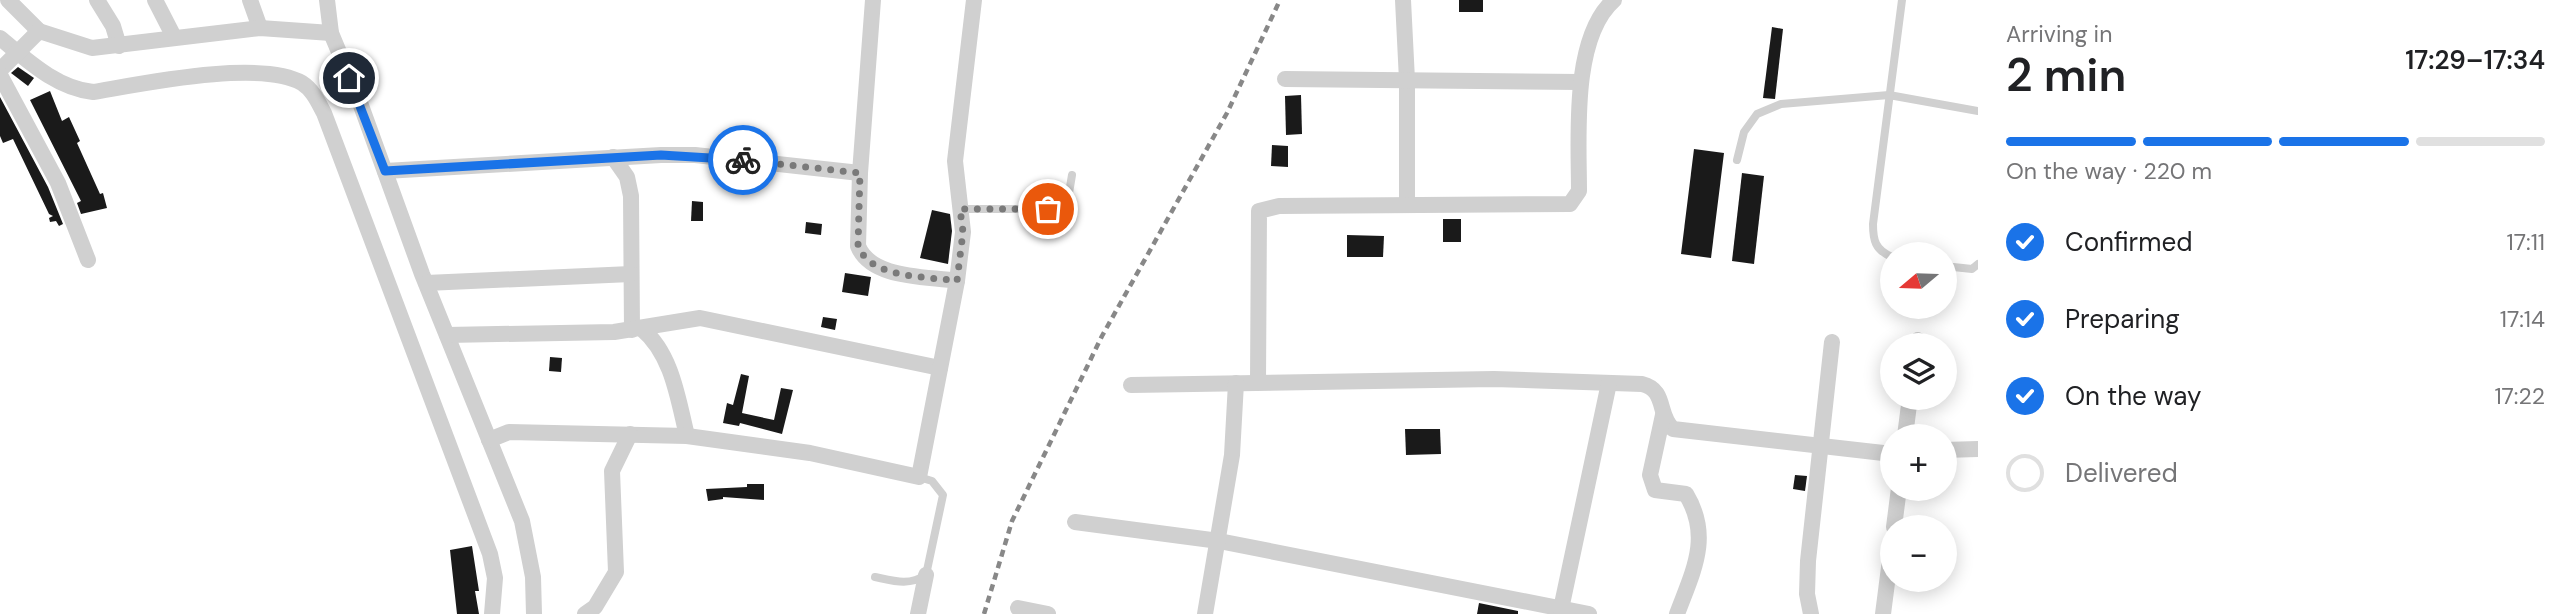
<!DOCTYPE html>
<meta charset="utf-8">
<style>
body{margin:0;font-family:"DM Sans",sans-serif;background:#f6f6f6;color:#202124;height:100vh;display:flex;flex-direction:column;font-size:26px;white-space:nowrap}
*{box-sizing:border-box;margin:0}
p{font-size:23px;color:#757577}
.icon{flex:none;width:38px;height:38px;fill:none;stroke:currentColor;stroke-width:2;stroke-linecap:round;stroke-linejoin:round}
.map{position:relative;flex:1;overflow:hidden}
.drawer{display:flex;flex-direction:column;background:#fff;width:595px}
.drawer>*{flex:none}
.needle{width:46px;rotate:251deg}
.buttons{position:absolute;left:1880px;top:242px;display:grid;gap:14px}
.buttons a{display:grid;place-items:center;width:77px;height:77px;border-radius:50%;background:#fff;box-shadow:0 4px 18px #0003;font-size:35px}
.pin{position:absolute;display:grid;place-items:center;width:60px;height:60px;color:#fff;margin:-30px;border:4px solid #fff;border-radius:50%;box-shadow:0 2px 7px #0007}
.courier{position:absolute;display:grid;place-items:center;width:70px;height:70px;margin:-35px;border:5px solid #1a73e8;border-radius:50%;background:#fff;color:#222;box-shadow:0 2px 9px #0007}
.headline em{font-style:normal;font-weight:600}
.headline div{display:flex;flex-direction:column-reverse}
.headline{display:flex;align-items:center;justify-content:space-between;height:119px;padding:0 28px}
h1{font-size:46px;font-weight:600;line-height:52px}
.bar{display:grid;grid-template-columns:repeat(4,1fr);gap:10px 7px;align-content:center;height:84px;padding:0 28px}
.bar i{height:9px;border-radius:5px;background:#e0e0e0}
.bar .current{background:#1a73e8}
.bar p{grid-column:span 4}
ol{padding:0 28px;list-style:none}
li{display:flex;align-items:center;gap:21px;height:77px}
li p{margin-inline-start:auto}
li .icon{padding:7px;border-radius:50%;background:#1a73e8;color:#fff;stroke-width:4}
li:last-child{color:#757577}
li i{width:38px;height:38px;border:4px solid #e0e0e0;border-radius:50%}
main{display:flex;flex:1;min-height:0}
.map>svg:first-child{display:block}
.building{fill:#1a1a1a}
.lines{fill:none;stroke-linecap:round;stroke-linejoin:round}
.lane{stroke:#d0d0d0;stroke-width:8}
.street{stroke:#d0d0d0;stroke-width:16}
.rail{stroke:#888;stroke-width:4.5;stroke-dasharray:7 5;stroke-linecap:butt}
.done{stroke:#7a7a7a;stroke-width:7;stroke-dasharray:0 12.6}
.route{stroke:#1a73e8;stroke-width:9}
</style>
<main>
<div class="map">
<svg width="1978" height="614" viewBox="0 0 1978 614">
<rect width="100%" height="100%" fill="#fff"/>
<g class="building">
<rect x="1459" y="0" width="24" height="12"/>
<path d="M 1772,27 L 1783,29 L 1775,99 L 1763,98 Z"/>
<path d="M 18,67 L 34,78 L 28,86 L 11,73 Z"/>
<path d="M 50,91 L 62,121 L 69,117 L 80,141 L 77,143 L 100,194 L 103,193 L 107,208 L 81,214 L 77,203 L 81,201 L 30,100 Z"/>
<path d="M 1301,95 L 1302,134 L 1286,135 L 1285,96 Z"/>
<path d="M 0,97 L 48,187 L 63,224 L 59,226 L 56,221 L 50,222 L 49,218 L 53,216 L 49,214 L 13,139 L 3,143 L 0,136 Z"/>
<path d="M 1272,145 L 1288,146 L 1288,167 L 1271,166 Z"/>
<path d="M 1694,149 L 1724,153 L 1711,258 L 1681,254 Z"/>
<path d="M 1742,173 L 1764,176 L 1754,264 L 1732,261 Z"/>
<path d="M 692,201 L 703,202 L 703,221 L 691,221 Z"/>
<path d="M 932,210 L 950,214 L 952,231 L 948,264 L 920,258 Z"/>
<rect x="1443" y="219" width="18" height="23"/>
<path d="M 806,222 L 822,224 L 821,235 L 805,233 Z"/>
<path d="M 1347,235 L 1384,236 L 1383,257 L 1347,257 Z"/>
<path d="M 845,273 L 871,277 L 868,296 L 842,292 Z"/>
<path d="M 823,317 L 837,319 L 835,330 L 821,327 Z"/>
<path d="M 550,357 L 562,358 L 561,372 L 549,371 Z"/>
<path d="M 741,374 L 749,376 L 742,413 L 774,420 L 781,388 L 793,390 L 782,434 L 740,423 L 739,426 L 723,423 L 727,403 L 733,405 Z"/>
<path d="M 1405,429 L 1440,429 L 1441,454 L 1406,455 Z"/>
<path d="M 1795,475 L 1807,476 L 1805,491 L 1793,489 Z"/>
<path d="M 747,484 L 764,484 L 764,500 L 723,497 L 723,499 L 708,501 L 706,489 L 747,487 Z"/>
<path d="M 472,546 L 479,591 L 475,591 L 479,614 L 457,614 L 450,550 Z"/>
<path d="M 1479,603 L 1518,611 L 1518,614 L 1477,614 Z"/>
</g>
<g class="lines">
<g class="lane">
<path d="M 1737,160 L 1744,132 L 1757,114 L 1781,104 L 1889,95 L 1978,111"/>
<path d="M 960,209 L 1055,209 L 1068,199 L 1072,175"/>
<path d="M 1892,257 C 1875,250 1873,240 1873,224 L 1902,0"/>
<path d="M 1944,266 L 1972,269 L 1978,264"/>
<path d="M 875,577 C 894,581 909,586 926,575 L 943,495 L 932,481 L 919,477"/>
</g>
<g class="street">
<path d="M 8,0 L 39,31"/>
<path d="M 97,0 L 113,26 L 119,46"/>
<path d="M 155,0 L 174,37"/>
<path d="M 250,0 L 260,28"/>
<path d="M 327,0 L 331,33 L 359,100 L 422,274 L 522,521 L 533,577 L 534,614"/>
<path d="M 873,0 L 860,173 L 858,246 C 871,279 926,276 957,281"/>
<path d="M 1403,0 L 1407,80 L 1407,205"/>
<path d="M 0,38 C 27,60 56,88 93,92 C 141,84 260,59 302,83 C 313,90 318,102 324,113 L 490,554 L 495,578 L 492,614"/>
<path d="M 0,70 L 39,31 L 92,48 L 260,28 L 331,33"/>
<path d="M 0,75 L 58,183 L 88,260"/>
<path d="M 1285,79 L 1580,82"/>
<path d="M 613,157 L 627,177 L 631,196 L 632,330"/>
<path d="M 385,171 L 661,155 L 695,155 L 860,173"/>
<path d="M 426,283 L 631,274"/>
<path d="M 642,329 C 672,354 678,399 687,436"/>
<path d="M 447,335 L 614,332 L 700,318 L 940,368"/>
<path d="M 1917,345 L 1918,340"/>
<path d="M 1258,382 L 1259,211 L 1279,206 L 1570,204 L 1579,191 C 1579,138 1571,38 1614,0"/>
<path d="M 1131,385 L 1494,379 L 1642,384 C 1667,390 1657,415 1673,429 L 1892,454"/>
<path d="M 1663,415 L 1650,475 L 1655,490 L 1686,494 C 1712,537 1693,571 1677,614"/>
<path d="M 1905,436 L 1910,397"/>
<path d="M 489,440 L 509,432 L 687,436 L 810,453 L 919,477 L 957,281 L 963,232 L 955,161 L 974,0"/>
<path d="M 1944,450 L 1978,449"/>
<path d="M 1075,522 L 1219,541 L 1589,614"/>
<path d="M 1894,527 L 1899,488"/>
<path d="M 1018,608 L 1048,614"/>
<path d="M 1561,609 L 1609,383"/>
<path d="M 585,614 L 595,607 L 616,572 L 612,471 L 630,434"/>
<path d="M 918,614 L 926,575"/>
<path d="M 1205,614 L 1232,455 L 1236,383"/>
<path d="M 1811,614 L 1807,594 L 1808,561 L 1832,342"/>
<path d="M 1883,614 L 1892,544"/>
</g>
<path class="rail" d="M 984,614 L 1012,521 L 1102,336 L 1227,113 L 1280,0"/>
</g>
<g class="lines">
<path class="done" d="M 743,160 L 860,173 L 858,246 C 871,279 926,276 957,281 L 963,232 L 960,209 L 1048,209"/>
<path class="route" d="M 349,78 L 385,171 L 661,155 L 743,160"/>
</g>
</svg>
<div class="buttons">
<a><svg class="needle" viewBox="-14 -14 28 28"><path d="M0-13l5 13h-10z" fill="#e53935"/><path d="M0 13l5-13h-10z" fill="#757577"/></svg></a>
<a><svg class="icon" aria-label="layers" viewBox="0 0 24 24"><path d="M12 4l9 5-9 5-9-5zM3 14l9 5 9-5"/></svg></a>
<a>+</a>
<a>−</a>
</div>
<div class="pin" style="left:1048px;top:209px;background:#ea580c"><svg class="icon" aria-label="bag" viewBox="0 0 24 24"><path d="M5 8h14l-1 12H6zM9 8a3 3 0 0 1 6 0"/></svg></div>
<div class="pin" style="left:349px;top:78px;background:#1f2937"><svg class="icon" aria-label="home" viewBox="0 0 24 24"><path d="M3 11l9-7 9 7M6 9v11h12V9"/></svg></div>
<div class="courier" style="left:743px;top:160px"><svg class="icon" aria-label="bike" viewBox="0 0 24 24"><circle cx="6" cy="16" r="4"/><circle cx="18" cy="16" r="4"/><path d="M6 16l4-8h5l3 8M10 8l3 8H6M13 5h3"/></svg></div>
</div>
<section class="drawer">
<div class="headline"><div><h1>2 min</h1><p>Arriving in</p></div><em>17:29–17:34</em></div>
<div class="bar"><i class="current"></i><i class="current"></i><i class="current"></i><i></i><p>On the way · 220 m</p></div>
<ol>
<li><svg class="icon" aria-label="check" viewBox="0 0 24 24"><path d="M5 12l5 5 9-10"/></svg>Confirmed<p>17:11</p></li>
<li><svg class="icon" aria-label="check" viewBox="0 0 24 24"><path d="M5 12l5 5 9-10"/></svg>Preparing<p>17:14</p></li>
<li><svg class="icon" aria-label="check" viewBox="0 0 24 24"><path d="M5 12l5 5 9-10"/></svg>On the way<p>17:22</p></li>
<li><i></i>Delivered</li>
</ol>
</section>
</main>
